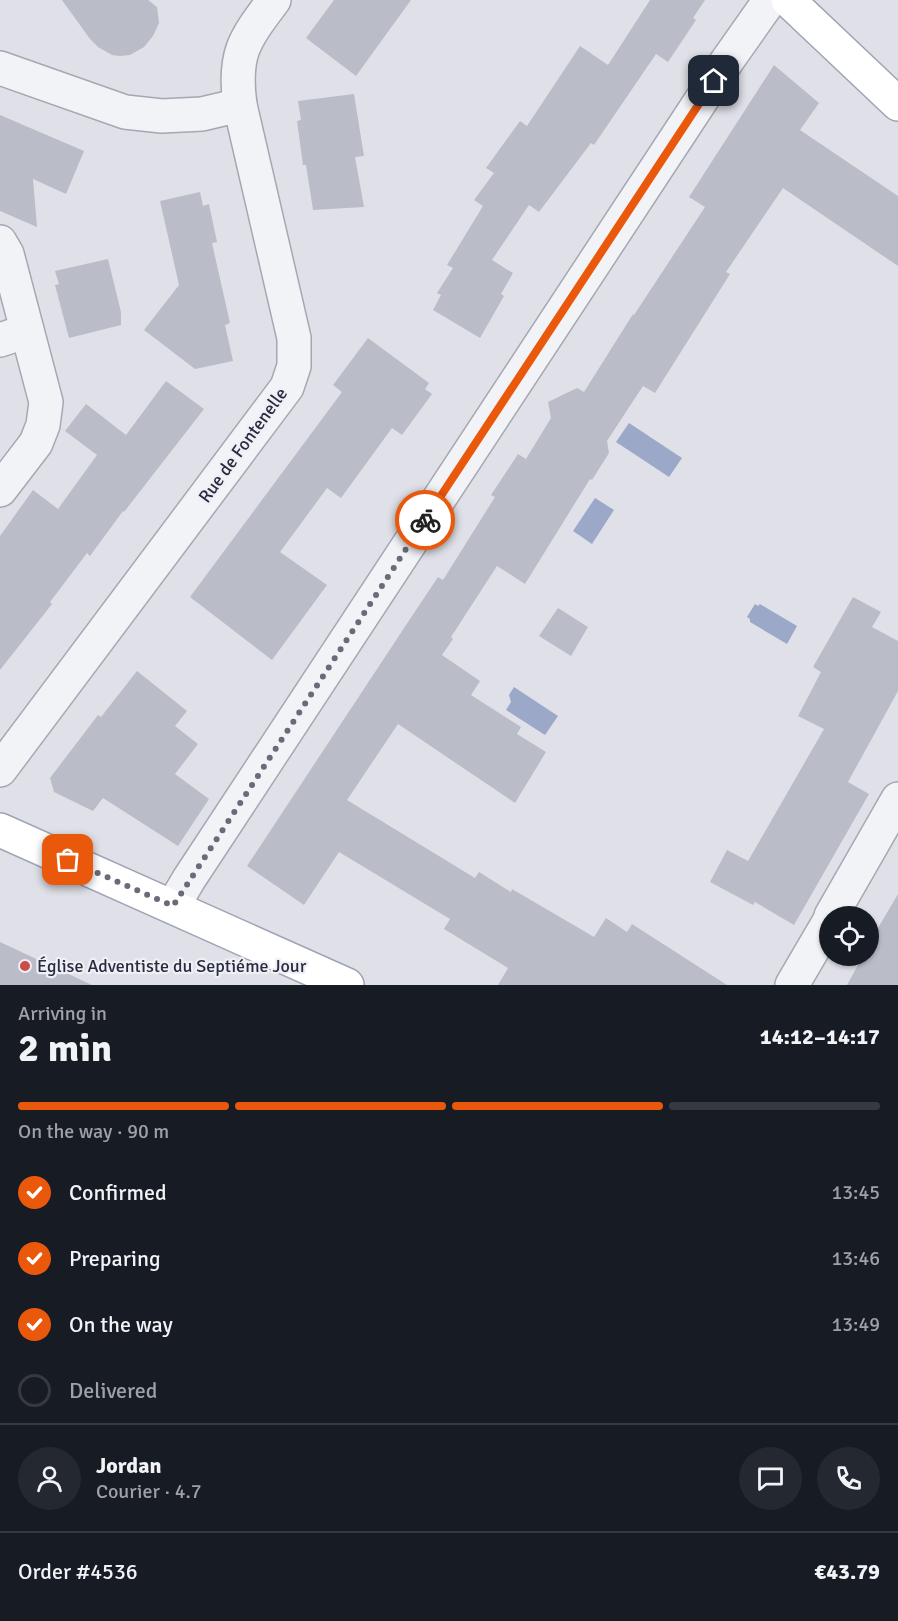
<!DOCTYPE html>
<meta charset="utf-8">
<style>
body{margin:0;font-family:Signika,sans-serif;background:#242831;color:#f1f3f6;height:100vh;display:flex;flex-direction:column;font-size:22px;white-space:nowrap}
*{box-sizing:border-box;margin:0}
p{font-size:20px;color:#9ea1a6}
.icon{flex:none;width:33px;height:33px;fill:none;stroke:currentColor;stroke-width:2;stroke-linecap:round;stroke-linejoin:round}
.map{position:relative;height:985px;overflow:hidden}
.sheet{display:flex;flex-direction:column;background:#171b24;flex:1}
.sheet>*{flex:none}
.fabs{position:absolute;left:819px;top:906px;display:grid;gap:12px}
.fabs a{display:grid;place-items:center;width:60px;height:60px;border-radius:50%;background:#171b24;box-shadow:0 2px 4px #0004;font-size:30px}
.pin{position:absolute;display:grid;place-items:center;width:51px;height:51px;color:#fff;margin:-26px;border-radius:12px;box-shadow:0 3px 9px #0006}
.courier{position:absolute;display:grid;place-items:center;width:60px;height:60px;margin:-30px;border:4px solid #ea580c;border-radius:50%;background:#fff;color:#222;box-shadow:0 2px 8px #0007}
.overview em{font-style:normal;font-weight:700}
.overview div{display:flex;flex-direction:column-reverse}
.overview{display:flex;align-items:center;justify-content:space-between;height:102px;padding:0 18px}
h1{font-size:39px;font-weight:700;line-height:45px}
.bar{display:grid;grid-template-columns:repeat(4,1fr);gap:9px 6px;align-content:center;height:72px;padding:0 18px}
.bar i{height:8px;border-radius:4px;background:#363941}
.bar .selected{background:#ea580c}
.bar p{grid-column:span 4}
.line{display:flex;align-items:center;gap:15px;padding:0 18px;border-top:2px solid #363941}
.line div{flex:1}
.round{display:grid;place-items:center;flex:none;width:63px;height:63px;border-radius:32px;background:#242831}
ol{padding:0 18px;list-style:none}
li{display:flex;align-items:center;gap:18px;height:66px}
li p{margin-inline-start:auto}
li .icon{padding:6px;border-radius:50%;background:#ea580c;color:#fff;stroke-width:4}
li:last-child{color:#9ea1a6}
li i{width:33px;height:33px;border:3px solid #363941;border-radius:50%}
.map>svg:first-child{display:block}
.water{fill:#9ba8c8}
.building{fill:#babcc8}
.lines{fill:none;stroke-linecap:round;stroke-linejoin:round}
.minor-casing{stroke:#a5a7b2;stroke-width:36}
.major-casing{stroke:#9fa3b4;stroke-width:36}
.minor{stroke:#f2f3f7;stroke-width:33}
.major{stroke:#fff;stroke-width:33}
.done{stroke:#696b7a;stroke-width:6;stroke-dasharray:0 10.8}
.route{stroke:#ea580c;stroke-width:8}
.poi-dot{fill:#ca4e47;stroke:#eff0f6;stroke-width:2}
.labels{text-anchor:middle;stroke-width:4.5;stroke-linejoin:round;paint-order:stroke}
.street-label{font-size:18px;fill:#292c3f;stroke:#eff0f6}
.poi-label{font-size:18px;fill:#292c3f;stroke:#eff0f6;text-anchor:start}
</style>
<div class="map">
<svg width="898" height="985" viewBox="0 0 898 985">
<rect width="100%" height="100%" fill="#e0e1e8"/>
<g class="water">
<path d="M 629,423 L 682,458 L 669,477 L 616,442 Z"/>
<path d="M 595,498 L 614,510 L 592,544 L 573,531 Z"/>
<path d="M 755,604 L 758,606 L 760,604 L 797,626 L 787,644 L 750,622 L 750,619 L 747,617 Z"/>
<path d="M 514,687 L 558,716 L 545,735 L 506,710 L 511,702 L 509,695 Z"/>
</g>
<g class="building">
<path d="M 62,0 L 148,0 L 157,7 L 159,23 L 153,36 L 144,47 L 130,55 L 120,56 L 112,55 L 98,47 L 90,39 Z"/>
<path d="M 334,0 L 411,0 L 356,76 L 306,38 Z"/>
<path d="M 650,0 L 705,0 L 693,18 L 696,20 L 668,62 L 656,54 L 594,145 L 591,143 L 539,212 L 529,205 L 492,260 L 513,273 L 501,294 L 504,296 L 480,338 L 433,310 L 441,295 L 437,293 L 453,268 L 447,265 L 483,206 L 474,200 L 494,173 L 486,168 L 520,121 L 527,126 L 580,46 L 608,65 Z"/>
<path d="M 774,65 L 819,103 L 800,130 L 898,196 L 898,266 L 783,188 L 726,272 L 730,274 L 655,393 L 643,386 L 607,441 L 609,453 L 592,480 L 590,479 L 525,584 L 497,566 L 451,637 L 453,639 L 442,655 L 480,681 L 471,695 L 521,727 L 517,734 L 546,752 L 515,803 L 398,724 L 347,800 L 475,878 L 479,872 L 511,892 L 512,889 L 594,937 L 606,918 L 627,932 L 632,924 L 727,985 L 498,985 L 508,968 L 444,929 L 450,919 L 339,852 L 304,905 L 247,866 L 414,613 L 438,577 L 443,580 L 495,497 L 491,495 L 518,454 L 526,459 L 551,418 L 548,402 L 577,388 L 584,392 L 633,314 L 634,315 L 705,207 L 689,197 Z"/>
<path d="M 354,94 L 364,156 L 355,157 L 364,207 L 313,210 L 306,165 L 303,165 L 297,121 L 301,120 L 298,101 Z"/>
<path d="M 0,115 L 84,151 L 66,194 L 33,179 L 37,227 L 0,211 Z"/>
<path d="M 200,192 L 203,206 L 209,204 L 217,242 L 212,243 L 230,323 L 225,325 L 233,361 L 195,369 L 144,330 L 179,285 L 160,201 Z"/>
<path d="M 108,259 L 121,312 L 121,325 L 69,338 L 55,285 L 59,284 L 55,271 Z"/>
<path d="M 368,338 L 429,383 L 425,389 L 432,394 L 402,435 L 392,428 L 341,498 L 327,488 L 280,552 L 327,585 L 272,660 L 190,597 L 342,392 L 333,385 Z"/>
<path d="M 166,381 L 204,409 L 124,512 L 123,511 L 90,556 L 87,553 L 50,602 L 52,604 L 0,670 L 0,536 L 33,490 L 58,509 L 97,455 L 65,431 L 86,404 L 126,435 Z"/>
<path d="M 853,597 L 881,612 L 872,627 L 898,641 L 898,691 L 848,782 L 869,794 L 794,925 L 755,902 L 753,905 L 710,882 L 727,850 L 748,861 L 824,729 L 798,716 L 821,672 L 813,667 Z"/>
<path d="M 558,608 L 588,627 L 571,656 L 539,636 Z"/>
<path d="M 137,671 L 187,711 L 175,726 L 198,744 L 175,774 L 209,799 L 178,846 L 103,798 L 93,811 L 54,792 L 50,778 L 98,715 L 101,717 Z"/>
<path d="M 898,894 L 898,985 L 847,985 L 863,956 L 868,956 L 868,945 Z"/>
<path d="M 0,942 L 92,985 L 0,985 Z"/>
</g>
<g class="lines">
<g class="minor-casing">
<g id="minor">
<path d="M 0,68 L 125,112 L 162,116 L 202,114 L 240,105"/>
<path d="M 0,242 L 7,254 L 46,402 L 43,425 L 36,443 L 0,490"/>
<path d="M 0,340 L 27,331"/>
<path d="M 0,770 L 287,387 L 294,366 L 294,338 L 240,105 C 233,54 244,40 274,0"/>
<path d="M 173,906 L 189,879 L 727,61 L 770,0"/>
<path d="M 831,916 L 898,799"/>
<path d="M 792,985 L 830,920"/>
</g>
</g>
<g class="major-casing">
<g id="major">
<path d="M 788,0 L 898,104"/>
<path d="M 0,830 L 347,985"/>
</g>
</g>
<use href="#minor" class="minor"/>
<use href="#major" class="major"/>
</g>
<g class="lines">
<path class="done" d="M 68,860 L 173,906 L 425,520"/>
<path class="route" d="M 425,520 L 714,81"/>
</g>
<circle class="poi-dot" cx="25" cy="966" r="6"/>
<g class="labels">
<g class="street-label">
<text transform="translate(243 445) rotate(-54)" y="6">Rue de Fontenelle</text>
</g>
<g class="poi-label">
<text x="37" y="972">Église Adventiste du Septiéme Jour</text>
</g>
</g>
</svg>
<div class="fabs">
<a><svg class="icon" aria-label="locate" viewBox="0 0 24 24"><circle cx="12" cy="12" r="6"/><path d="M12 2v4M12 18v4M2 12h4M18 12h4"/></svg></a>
</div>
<div class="pin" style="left:68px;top:860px;background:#ea580c"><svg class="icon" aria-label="bag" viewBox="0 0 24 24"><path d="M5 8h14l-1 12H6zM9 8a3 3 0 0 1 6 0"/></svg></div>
<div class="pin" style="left:714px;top:81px;background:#1f2937"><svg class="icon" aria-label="home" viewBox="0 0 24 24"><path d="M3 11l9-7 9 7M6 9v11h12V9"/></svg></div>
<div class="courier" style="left:425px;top:520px"><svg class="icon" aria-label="bike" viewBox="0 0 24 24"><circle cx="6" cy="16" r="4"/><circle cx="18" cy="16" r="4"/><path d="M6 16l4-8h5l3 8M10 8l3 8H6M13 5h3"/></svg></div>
</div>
<section class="sheet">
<div class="overview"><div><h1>2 min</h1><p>Arriving in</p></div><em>14:12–14:17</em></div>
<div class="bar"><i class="selected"></i><i class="selected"></i><i class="selected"></i><i></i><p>On the way · 90 m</p></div>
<ol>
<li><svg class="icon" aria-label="check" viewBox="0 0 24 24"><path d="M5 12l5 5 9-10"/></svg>Confirmed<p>13:45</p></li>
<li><svg class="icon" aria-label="check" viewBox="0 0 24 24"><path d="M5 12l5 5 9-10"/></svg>Preparing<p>13:46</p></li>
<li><svg class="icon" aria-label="check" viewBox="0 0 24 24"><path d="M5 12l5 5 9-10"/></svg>On the way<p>13:49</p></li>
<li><i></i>Delivered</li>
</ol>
<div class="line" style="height:108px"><a class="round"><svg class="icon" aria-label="person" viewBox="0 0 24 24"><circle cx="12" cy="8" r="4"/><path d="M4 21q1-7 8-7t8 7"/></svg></a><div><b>Jordan</b><p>Courier · 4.7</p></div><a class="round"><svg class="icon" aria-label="chat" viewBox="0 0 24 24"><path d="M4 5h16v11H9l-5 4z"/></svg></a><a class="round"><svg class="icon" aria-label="phone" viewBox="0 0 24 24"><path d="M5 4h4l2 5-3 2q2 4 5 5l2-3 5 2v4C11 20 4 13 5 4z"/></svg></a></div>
<div class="line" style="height:78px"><div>Order #4536</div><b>€43.79</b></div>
</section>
